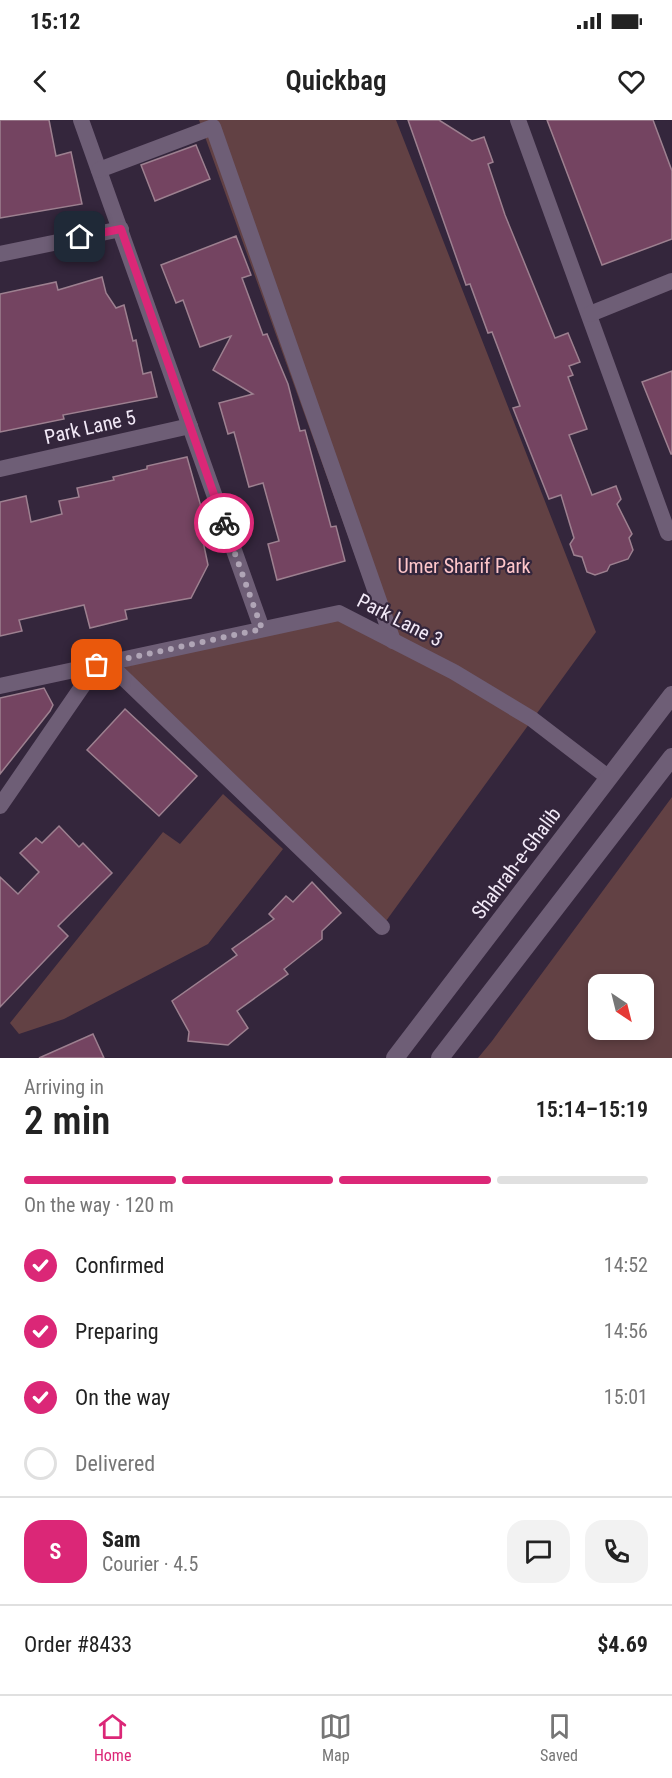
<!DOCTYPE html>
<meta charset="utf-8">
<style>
body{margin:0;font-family:"Roboto Condensed",sans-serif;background:#f2f2f2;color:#222;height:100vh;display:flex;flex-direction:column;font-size:22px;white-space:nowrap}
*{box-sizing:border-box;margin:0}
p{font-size:20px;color:#767676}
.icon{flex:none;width:33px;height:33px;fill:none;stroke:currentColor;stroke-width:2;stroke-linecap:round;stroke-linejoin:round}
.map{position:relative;height:938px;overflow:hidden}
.sheet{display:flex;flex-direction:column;background:#fff;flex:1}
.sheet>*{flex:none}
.needle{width:39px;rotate:145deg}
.fabs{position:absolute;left:588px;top:854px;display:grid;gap:12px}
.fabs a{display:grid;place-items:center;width:66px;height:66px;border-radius:12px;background:#fff;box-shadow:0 3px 9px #0003;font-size:30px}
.pin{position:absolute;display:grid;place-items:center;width:51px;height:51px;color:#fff;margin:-26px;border-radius:12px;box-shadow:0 3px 9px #0006}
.courier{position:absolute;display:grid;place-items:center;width:60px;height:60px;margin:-30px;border:4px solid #db2777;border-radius:50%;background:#fff;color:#222;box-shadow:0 2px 8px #0007}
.summary em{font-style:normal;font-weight:600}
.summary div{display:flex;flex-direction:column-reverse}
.summary{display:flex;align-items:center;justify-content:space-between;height:102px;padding:0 24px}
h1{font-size:39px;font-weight:600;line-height:45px}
.bar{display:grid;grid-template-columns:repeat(4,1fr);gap:9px 6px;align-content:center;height:72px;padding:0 24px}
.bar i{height:8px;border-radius:4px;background:#e0e0e0}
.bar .selected{background:#db2777}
.bar p{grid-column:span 4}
.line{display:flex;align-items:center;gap:15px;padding:0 24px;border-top:2px solid #e0e0e0}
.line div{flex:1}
.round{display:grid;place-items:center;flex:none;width:63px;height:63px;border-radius:18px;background:#f2f2f2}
ol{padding:0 24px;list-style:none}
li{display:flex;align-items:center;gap:18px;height:66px}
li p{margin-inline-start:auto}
li .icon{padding:6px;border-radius:50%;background:#db2777;color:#fff;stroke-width:4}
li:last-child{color:#767676}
li i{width:33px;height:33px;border:3px solid #e0e0e0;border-radius:50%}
.status{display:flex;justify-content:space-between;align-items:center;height:42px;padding:0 30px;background:#fff;direction:ltr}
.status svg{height:16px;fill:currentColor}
header{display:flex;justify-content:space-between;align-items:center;height:78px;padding:0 24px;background:#fff;font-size:27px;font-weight:600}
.tabs{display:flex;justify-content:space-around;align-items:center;height:84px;border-top:2px solid #e0e0e0;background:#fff;font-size:16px;color:#767676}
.tabs a{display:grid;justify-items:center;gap:3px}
.tabs .selected{color:#db2777}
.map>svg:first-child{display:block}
.green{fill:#624144;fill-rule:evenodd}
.building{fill:#744461;stroke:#9d8090;stroke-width:1.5}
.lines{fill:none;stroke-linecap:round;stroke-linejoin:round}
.street{stroke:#6e5e76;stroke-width:16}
.secondary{stroke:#6e5e76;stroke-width:18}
.done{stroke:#b0a5b6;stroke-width:6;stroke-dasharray:0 10.8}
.route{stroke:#db2777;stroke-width:8}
.labels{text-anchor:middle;stroke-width:4.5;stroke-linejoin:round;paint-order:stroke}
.street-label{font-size:20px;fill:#f2e9f7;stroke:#34263c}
.park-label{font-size:20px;fill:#fec6ca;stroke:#34263c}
</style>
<div class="status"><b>15:12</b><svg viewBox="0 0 49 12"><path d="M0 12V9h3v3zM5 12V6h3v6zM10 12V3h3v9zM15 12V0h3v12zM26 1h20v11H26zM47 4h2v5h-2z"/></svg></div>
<header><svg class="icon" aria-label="back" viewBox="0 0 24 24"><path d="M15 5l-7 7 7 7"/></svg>Quickbag<svg class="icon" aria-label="heart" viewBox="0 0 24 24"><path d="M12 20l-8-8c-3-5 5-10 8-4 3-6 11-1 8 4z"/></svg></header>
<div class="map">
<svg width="672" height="938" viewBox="0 0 672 938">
<rect width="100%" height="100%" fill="#34263c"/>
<g class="green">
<path d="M 199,0 L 396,0 L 596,512 L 386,801 L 115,541 L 339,493 L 384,516 Z"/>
<path d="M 223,674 L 283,729 L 208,824 L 64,899 L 19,914 L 10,903 L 163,712 L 180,724 Z"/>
<path d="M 672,677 L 672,938 L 478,938 L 492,921 ZM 598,864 L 644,864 L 644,909 L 598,909 Z"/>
</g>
<g class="building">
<path d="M 0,0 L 49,0 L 56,36 L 71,32 L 82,84 L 0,98 Z"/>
<path d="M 408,0 L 439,0 L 472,21 L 484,17 L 493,42 L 488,44 L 505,95 L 555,218 L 568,213 L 580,242 L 569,246 L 573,255 L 568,257 L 587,309 L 569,315 L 592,375 L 616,366 L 621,379 L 617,384 L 632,414 L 629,418 L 633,430 L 628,439 L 610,445 L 607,451 L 595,455 L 587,452 L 582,437 L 574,435 L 570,424 L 574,418 L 561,375 L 549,379 L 513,288 L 520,286 L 492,212 L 488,213 L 470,164 L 466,165 Z"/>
<path d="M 547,0 L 653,0 L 672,51 L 672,119 L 602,145 Z"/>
<path d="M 196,25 L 210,59 L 155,81 L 141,45 Z"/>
<path d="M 236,116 L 251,155 L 242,158 L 263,215 L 267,214 L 288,264 L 300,311 L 305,310 L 331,407 L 336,406 L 345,441 L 277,460 L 268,424 L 279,421 L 263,363 L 249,367 L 234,312 L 228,314 L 219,283 L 253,274 L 213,250 L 231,216 L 200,227 L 183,180 L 176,183 L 161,145 Z"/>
<path d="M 102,157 L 106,173 L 116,188 L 124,185 L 133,221 L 136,220 L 143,254 L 151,252 L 157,277 L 63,295 L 64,299 L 0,312 L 0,174 L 56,162 L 58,170 Z"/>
<path d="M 672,251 L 672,334 L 671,334 L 642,262 Z"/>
<path d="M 187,337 L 205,401 L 199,402 L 208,445 L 191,478 L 125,490 L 127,499 L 90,508 L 84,485 L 19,500 L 22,511 L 0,516 L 0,382 L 26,376 L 31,402 L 62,394 L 59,381 L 79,377 L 77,368 L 114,360 L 113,357 L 147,349 L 147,346 Z"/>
<path d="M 44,568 L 53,585 L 50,591 L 0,654 L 0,578 Z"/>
<path d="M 125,589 L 197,656 L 159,696 L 87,630 Z"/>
<path d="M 59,706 L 79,727 L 83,723 L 112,753 L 58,806 L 68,816 L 0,887 L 0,757 L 18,774 L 39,752 L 20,733 L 36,718 L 42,723 Z"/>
<path d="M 312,762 L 341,793 L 322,811 L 322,819 L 284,849 L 288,854 L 237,891 L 248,908 L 228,925 L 188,921 L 189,912 L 172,881 L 237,835 L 232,829 L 274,799 L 269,794 L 286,776 L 293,782 Z"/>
<path d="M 93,914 L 104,938 L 39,938 Z"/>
</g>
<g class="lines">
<g class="street">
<path d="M 81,0 L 262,509"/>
<path d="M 518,0 L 668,413"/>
<path d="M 99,50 L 213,7 L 393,521"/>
<path d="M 0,134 L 121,109"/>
<path d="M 590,194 L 672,161"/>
<path d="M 0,349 L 190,306"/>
<path d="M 108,543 L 382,807"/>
<path d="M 0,566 L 339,493 L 454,552 L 532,599 L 609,658"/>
<path d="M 0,686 L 97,545"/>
</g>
<g class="secondary">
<path d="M 395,938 L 672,575"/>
<path d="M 440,938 L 672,637"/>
</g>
</g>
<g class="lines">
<path class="done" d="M 97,545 L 262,509 L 224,403"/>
<path class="route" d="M 80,117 L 121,109 L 224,403"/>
</g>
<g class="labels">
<g class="street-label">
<text transform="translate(90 307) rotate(-13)" y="7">Park Lane 5</text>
<text transform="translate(400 500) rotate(27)" y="7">Park Lane 3</text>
<text transform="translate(516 743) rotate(-53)" y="7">Shahrah-e-Ghalib</text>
</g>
<g class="park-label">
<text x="464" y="453">Umer Sharif Park</text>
</g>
</g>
</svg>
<div class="fabs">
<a><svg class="needle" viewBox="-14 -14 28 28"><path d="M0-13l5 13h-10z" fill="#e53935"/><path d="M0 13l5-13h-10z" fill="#767676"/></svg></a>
</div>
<div class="pin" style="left:97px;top:545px;background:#ea580c"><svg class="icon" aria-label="bag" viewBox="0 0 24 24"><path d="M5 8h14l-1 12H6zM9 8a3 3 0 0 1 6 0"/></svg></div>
<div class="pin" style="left:80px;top:117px;background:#1f2937"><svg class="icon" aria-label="home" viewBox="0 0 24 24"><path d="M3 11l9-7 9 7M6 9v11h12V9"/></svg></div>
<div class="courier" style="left:224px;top:403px"><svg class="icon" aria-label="bike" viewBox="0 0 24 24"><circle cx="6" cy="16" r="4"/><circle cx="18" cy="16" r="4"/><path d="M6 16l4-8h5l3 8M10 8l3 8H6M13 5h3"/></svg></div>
</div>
<section class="sheet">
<div class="summary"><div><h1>2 min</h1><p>Arriving in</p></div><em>15:14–15:19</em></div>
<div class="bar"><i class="selected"></i><i class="selected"></i><i class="selected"></i><i></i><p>On the way · 120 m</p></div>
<ol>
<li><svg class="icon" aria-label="check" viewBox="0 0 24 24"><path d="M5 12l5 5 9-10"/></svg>Confirmed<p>14:52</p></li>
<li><svg class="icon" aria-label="check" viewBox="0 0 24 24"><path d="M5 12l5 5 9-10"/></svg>Preparing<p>14:56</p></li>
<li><svg class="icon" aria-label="check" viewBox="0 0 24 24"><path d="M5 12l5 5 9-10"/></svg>On the way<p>15:01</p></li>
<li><i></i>Delivered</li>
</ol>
<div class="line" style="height:108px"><b class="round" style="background:#db2777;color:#fff">S</b><div><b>Sam</b><p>Courier · 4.5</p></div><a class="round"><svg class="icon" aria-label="chat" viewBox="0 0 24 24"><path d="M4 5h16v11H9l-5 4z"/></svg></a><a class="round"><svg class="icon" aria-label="phone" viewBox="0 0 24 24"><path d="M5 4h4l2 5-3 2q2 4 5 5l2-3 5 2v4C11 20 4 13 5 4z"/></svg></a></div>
<div class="line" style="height:78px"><div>Order #8433</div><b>$4.69</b></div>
</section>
<nav class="tabs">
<a class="selected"><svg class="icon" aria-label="home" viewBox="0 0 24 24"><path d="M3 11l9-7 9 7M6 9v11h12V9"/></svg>Home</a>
<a><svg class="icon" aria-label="map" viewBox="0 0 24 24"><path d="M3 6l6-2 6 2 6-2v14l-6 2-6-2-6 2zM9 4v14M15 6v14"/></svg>Map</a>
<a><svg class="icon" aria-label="saved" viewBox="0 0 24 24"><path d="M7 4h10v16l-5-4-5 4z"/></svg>Saved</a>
</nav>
